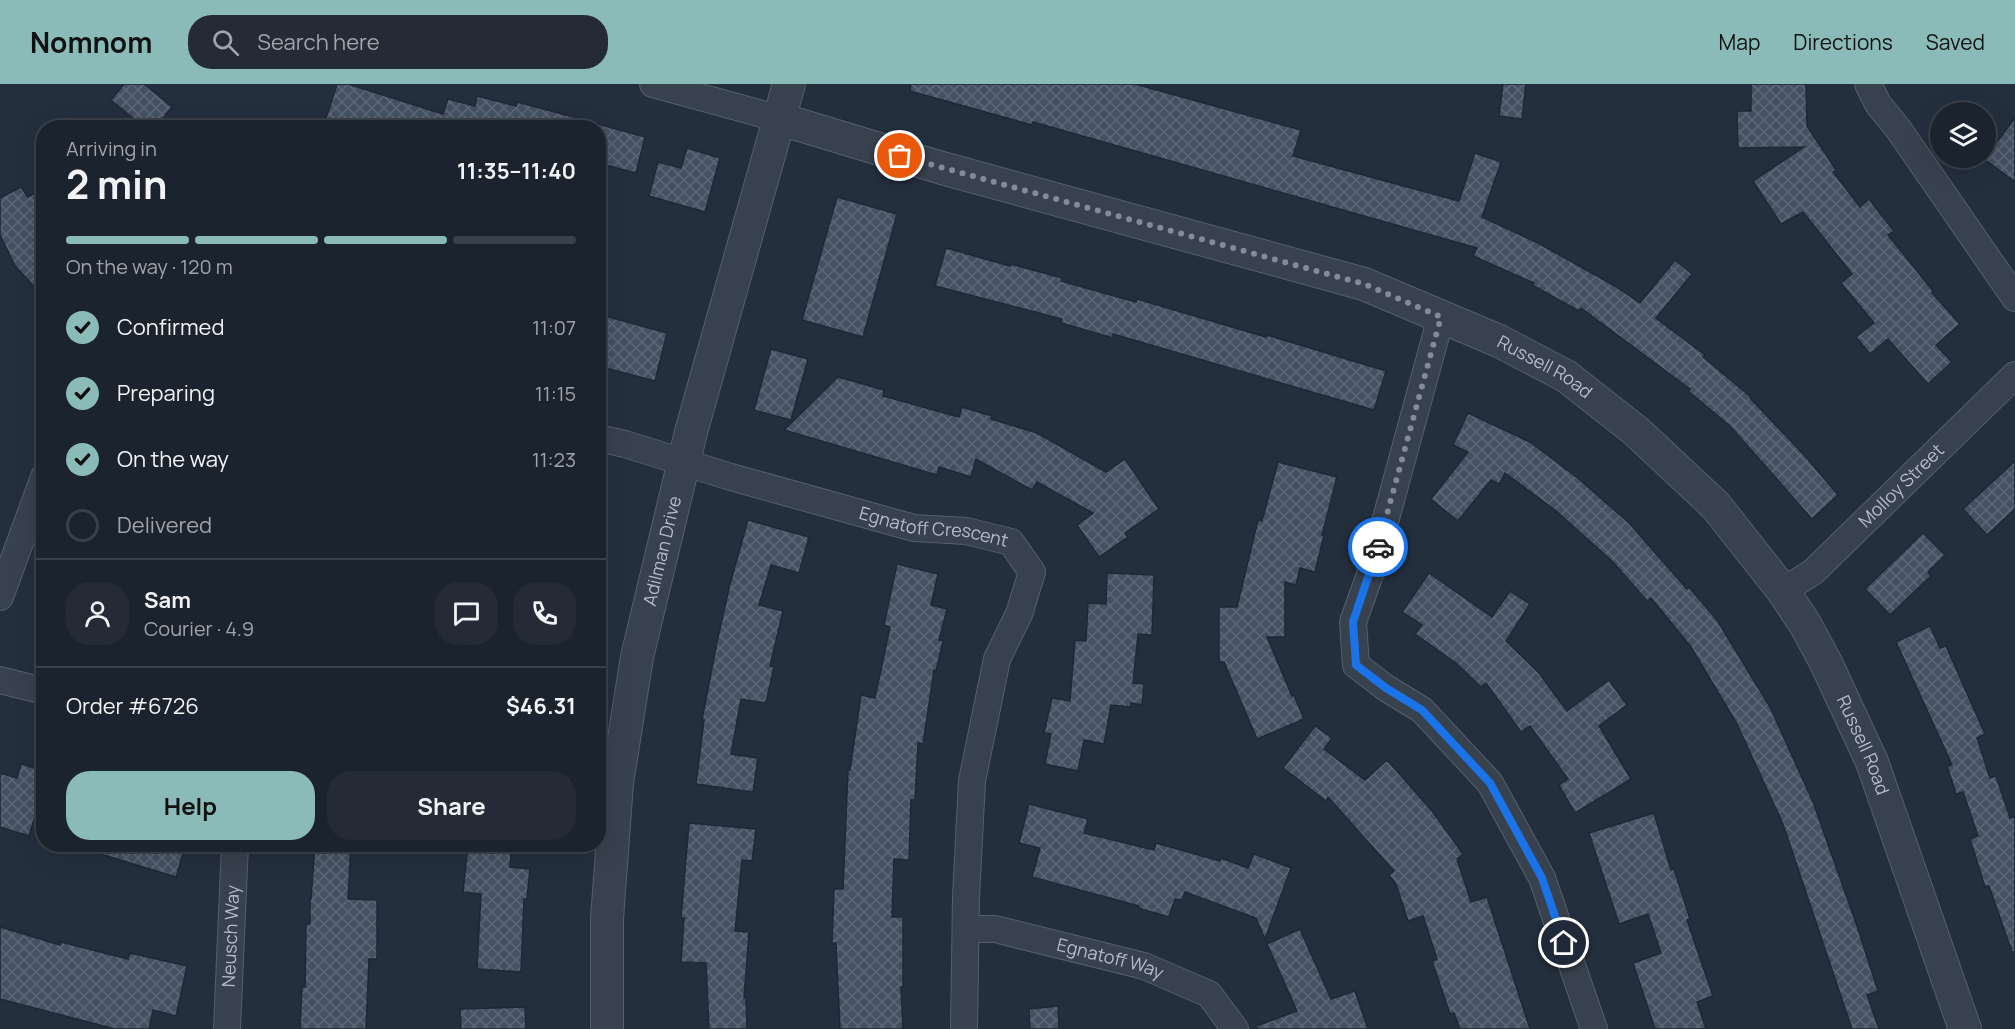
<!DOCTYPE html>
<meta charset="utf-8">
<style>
body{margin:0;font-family:Manrope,sans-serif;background:#242b36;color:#f1f3f6;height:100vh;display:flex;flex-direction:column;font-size:22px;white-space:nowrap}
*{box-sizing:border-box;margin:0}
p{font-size:20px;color:#a0a4aa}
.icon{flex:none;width:33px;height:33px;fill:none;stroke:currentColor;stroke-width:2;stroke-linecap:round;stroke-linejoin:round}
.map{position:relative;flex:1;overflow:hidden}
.details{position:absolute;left:36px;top:36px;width:570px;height:732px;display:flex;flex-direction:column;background:#1b232e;border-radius:24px;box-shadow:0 6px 24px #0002,0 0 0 2px #39404a}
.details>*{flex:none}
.fabs{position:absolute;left:1930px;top:18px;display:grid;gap:12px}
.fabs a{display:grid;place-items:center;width:66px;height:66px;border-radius:50%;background:#1b232e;box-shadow:0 6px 24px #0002,0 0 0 2px #39404a;font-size:30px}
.pin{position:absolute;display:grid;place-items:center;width:51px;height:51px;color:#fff;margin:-26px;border:3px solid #fff;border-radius:50%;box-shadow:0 2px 6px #0007}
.courier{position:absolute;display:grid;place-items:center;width:60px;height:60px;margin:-30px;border:4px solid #1a73e8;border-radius:50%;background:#fff;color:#222;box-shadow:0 2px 8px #0007}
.summary em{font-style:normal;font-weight:700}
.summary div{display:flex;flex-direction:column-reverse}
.summary{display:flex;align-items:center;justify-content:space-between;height:102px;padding:0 30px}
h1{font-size:39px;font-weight:700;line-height:45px}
.bar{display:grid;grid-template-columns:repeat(4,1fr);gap:9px 6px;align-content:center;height:72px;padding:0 30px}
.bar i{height:8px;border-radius:4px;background:#39404a}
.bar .on{background:#8bbbb9}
.bar p{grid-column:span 4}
.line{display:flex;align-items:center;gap:15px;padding:0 30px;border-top:2px solid #39404a}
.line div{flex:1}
.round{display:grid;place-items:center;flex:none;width:63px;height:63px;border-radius:24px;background:#242b36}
ol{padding:0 30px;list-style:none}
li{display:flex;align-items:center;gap:18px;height:66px}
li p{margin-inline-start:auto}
li .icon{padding:6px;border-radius:50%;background:#8bbbb9;color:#111;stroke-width:4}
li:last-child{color:#a0a4aa}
li i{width:33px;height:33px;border:3px solid #39404a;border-radius:50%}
.action{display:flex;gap:12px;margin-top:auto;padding:12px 30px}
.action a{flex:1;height:69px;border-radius:24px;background:#8bbbb9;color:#111;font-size:24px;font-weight:700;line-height:69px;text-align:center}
.action a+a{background:#242b36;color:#f1f3f6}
header{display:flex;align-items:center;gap:36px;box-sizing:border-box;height:84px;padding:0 30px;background:#8bbbb9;color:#111}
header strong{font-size:28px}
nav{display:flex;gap:33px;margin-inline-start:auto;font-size:21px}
.search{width:420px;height:54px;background:#242b36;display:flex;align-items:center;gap:15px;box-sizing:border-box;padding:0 21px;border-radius:24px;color:#a0a4aa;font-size:22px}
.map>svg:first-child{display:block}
.building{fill:url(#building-cross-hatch);stroke:#1f2835;stroke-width:1.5}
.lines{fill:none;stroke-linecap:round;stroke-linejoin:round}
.minor-casing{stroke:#565f6c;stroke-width:28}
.tertiary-casing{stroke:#565f6c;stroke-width:34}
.minor{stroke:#38414e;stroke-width:26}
.tertiary{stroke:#38414e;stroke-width:32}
.done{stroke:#828b98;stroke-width:6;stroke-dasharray:0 10.8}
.route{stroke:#1a73e8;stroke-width:8}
.labels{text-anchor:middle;stroke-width:4.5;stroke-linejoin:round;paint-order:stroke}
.street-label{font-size:18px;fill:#b4bcc9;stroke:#1d2633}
</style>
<header>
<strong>Nomnom</strong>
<div class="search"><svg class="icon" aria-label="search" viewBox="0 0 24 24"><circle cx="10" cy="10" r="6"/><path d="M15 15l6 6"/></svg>Search here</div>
<nav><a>Map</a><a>Directions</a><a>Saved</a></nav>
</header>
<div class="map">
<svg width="2015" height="945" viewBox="0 0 2015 945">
<defs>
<pattern id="building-cross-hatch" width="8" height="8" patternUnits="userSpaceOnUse" patternTransform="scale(1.5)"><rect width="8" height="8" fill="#455162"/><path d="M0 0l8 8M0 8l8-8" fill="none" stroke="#5d6877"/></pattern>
</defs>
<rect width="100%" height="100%" fill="#242f3e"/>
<g class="building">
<path d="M 124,0 L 144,0 L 172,23 L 155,44 L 145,44 L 111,16 Z"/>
<path d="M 337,0 L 348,0 L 443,30 L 448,15 L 475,22 L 477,12 L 516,22 L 517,18 L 585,36 L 584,44 L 323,44 Z"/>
<path d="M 911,0 L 1135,0 L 1301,46 L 1293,72 L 1459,117 L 1475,69 L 1501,78 L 1482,133 L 1538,159 L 1615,202 L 1640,219 L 1675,176 L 1692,190 L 1656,234 L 1705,271 L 1703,273 L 1751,313 L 1750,314 L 1805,372 L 1838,411 L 1812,435 L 1730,342 L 1688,307 L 1690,305 L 1581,224 L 1579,227 L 1532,201 L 1534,199 L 1473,172 L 1477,164 L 1033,38 L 1032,41 L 910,7 Z"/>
<path d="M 1503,0 L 1526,0 L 1522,35 L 1499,32 Z"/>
<path d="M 1751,0 L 1806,0 L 1807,42 L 1836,86 L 1833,88 L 1860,123 L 1869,115 L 1894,147 L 1888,151 L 1933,207 L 1932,209 L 1960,240 L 1936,261 L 1952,278 L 1928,300 L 1888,255 L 1870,270 L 1856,253 L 1874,239 L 1841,199 L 1852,190 L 1803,128 L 1781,140 L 1753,97 L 1804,63 L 1738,64 L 1737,27 L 1751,27 Z"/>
<path d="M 2015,34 L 2015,98 L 1984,75 Z"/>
<path d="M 598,40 L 645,53 L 636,89 L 598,79 Z"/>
<path d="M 687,64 L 720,74 L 705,128 L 649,112 L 658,78 L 681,84 Z"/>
<path d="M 21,103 L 28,113 L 44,104 L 44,213 L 15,182 L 0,151 L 0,114 Z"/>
<path d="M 837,113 L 897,130 L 863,253 L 802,236 Z"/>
<path d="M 946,164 L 1010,182 L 1011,180 L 1062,194 L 1061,197 L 1136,218 L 1137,215 L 1266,253 L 1267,251 L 1386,287 L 1374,326 L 1113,250 L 1113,254 L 1061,239 L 1062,235 L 935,202 Z"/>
<path d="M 598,230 L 667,249 L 655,297 L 598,282 Z"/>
<path d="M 771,265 L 808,275 L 791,336 L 754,326 Z"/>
<path d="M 838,293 L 884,306 L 883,312 L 959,333 L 962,323 L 992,332 L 991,335 L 1037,349 L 1106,388 L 1125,375 L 1159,425 L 1125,449 L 1128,453 L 1099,473 L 1077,441 L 1093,429 L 1037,398 L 1032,406 L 976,375 L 971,393 L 939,383 L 937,391 L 784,346 Z"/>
<path d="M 1468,329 L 1530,358 L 1579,395 L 1629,439 L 1687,505 L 1689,503 L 1717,536 L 1770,623 L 1813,718 L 1858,845 L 1878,907 L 1867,911 L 1879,945 L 1852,945 L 1783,740 L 1736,638 L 1691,563 L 1651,514 L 1647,517 L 1613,478 L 1555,426 L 1505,389 L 1499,400 L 1491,396 L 1458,437 L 1431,415 L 1468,368 L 1453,361 Z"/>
<path d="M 2015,377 L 2015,425 L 1987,451 L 1963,425 Z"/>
<path d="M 1278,378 L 1337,393 L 1322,451 L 1324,451 L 1315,488 L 1300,484 L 1296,501 L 1285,498 L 1285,553 L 1267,553 L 1292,612 L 1294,611 L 1304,635 L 1257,655 L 1224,578 L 1219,578 L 1219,523 L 1237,523 L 1258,436 L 1262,437 Z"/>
<path d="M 748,436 L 809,453 L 799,489 L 771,481 L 759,521 L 783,527 L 770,582 L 774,583 L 766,619 L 741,615 L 731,670 L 758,674 L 753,708 L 696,700 L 704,636 L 702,636 L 717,558 L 730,500 Z"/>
<path d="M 1923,449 L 1945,471 L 1928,488 L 1931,492 L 1890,531 L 1865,505 Z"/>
<path d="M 897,480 L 938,490 L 931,521 L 947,525 L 939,556 L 943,557 L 936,587 L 934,586 L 923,660 L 918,659 L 915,716 L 911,716 L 909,776 L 894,775 L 892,833 L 903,833 L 903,903 L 901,903 L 903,945 L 840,945 L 836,859 L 832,859 L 834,805 L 843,805 L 848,686 L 850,686 L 861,611 L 875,614 L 890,543 L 884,541 Z"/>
<path d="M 1107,489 L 1154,491 L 1152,551 L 1138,550 L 1133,599 L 1144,600 L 1142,621 L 1131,619 L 1131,623 L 1111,621 L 1104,660 L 1084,656 L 1078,687 L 1045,680 L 1051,650 L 1044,649 L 1052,614 L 1070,617 L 1075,556 L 1086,557 L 1088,519 L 1106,520 Z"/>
<path d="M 1429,489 L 1492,533 L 1510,507 L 1530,520 L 1506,557 L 1539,589 L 1567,627 L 1609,596 L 1627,621 L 1599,642 L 1631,695 L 1575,729 L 1559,701 L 1568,695 L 1530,642 L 1521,648 L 1486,599 L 1481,603 L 1456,579 L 1415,550 L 1422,541 L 1402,528 Z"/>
<path d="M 1930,542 L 1940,564 L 1946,562 L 1985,650 L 1977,654 L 1990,694 L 1996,692 L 2010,734 L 2015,733 L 2015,868 L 2012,868 L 1989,802 L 1985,803 L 1970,755 L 1978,752 L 1963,708 L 1956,710 L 1947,682 L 1952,681 L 1896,558 Z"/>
<path d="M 1315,642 L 1332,654 L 1324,665 L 1365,696 L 1387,676 L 1433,728 L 1463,770 L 1457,775 L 1471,818 L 1487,813 L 1530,945 L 1460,945 L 1454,929 L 1450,930 L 1432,877 L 1437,875 L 1423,832 L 1408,837 L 1396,800 L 1389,791 L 1394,787 L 1328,713 L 1326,717 L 1283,684 Z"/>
<path d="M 21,680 L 44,687 L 44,704 L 29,752 L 0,743 L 0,689 L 17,694 Z"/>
<path d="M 1029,720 L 1088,735 L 1084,749 L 1154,766 L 1156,759 L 1220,777 L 1221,774 L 1248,784 L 1254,770 L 1291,784 L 1265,855 L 1256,834 L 1185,808 L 1182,816 L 1175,815 L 1169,833 L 1138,824 L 1139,822 L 1032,793 L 1040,764 L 1019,759 Z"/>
<path d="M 1654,729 L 1671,786 L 1674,785 L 1690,835 L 1687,836 L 1713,912 L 1697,918 L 1706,945 L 1655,945 L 1633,879 L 1661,869 L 1648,830 L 1619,840 L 1589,749 Z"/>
<path d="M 689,739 L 756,745 L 752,777 L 742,776 L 735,847 L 749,848 L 744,914 L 746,914 L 747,945 L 709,945 L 706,879 L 681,878 L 684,834 L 681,834 Z"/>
<path d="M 88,760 L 186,760 L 176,793 L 87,766 Z"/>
<path d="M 315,760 L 351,760 L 348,815 L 377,816 L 377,875 L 369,875 L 366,945 L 300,945 L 302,903 L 305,903 L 306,840 L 310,840 L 310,815 L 311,815 Z"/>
<path d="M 468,760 L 512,760 L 510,783 L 530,785 L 527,815 L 524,815 L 521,888 L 477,885 L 481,810 L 463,808 Z"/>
<path d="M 0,843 L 60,861 L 61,858 L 128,875 L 130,869 L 187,882 L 176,932 L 153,926 L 149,945 L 115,945 L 0,915 Z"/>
<path d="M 1300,845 L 1331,915 L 1355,907 L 1368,945 L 1257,945 L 1256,942 L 1297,927 L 1267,860 Z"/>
<path d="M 1058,922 L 1059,945 L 1030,945 L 1029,925 Z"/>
<path d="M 525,923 L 526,945 L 461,945 L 460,925 Z"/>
</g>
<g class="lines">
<g class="minor-casing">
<g id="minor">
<path d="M 653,0 L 780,35"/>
<path d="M 1868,0 L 1878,20 L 1899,46 L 2015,214"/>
<path d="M 1441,233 L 1373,482 L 1353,538 L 1356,581 L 1386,604 L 1422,626 L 1490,699 L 1542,794 L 1594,945"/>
<path id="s1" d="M 598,354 L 625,360 L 731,393 L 914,444 L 966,447 L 1011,458 L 1032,488 L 1019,530 L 997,575 L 972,697 L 966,813 L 964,945"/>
<path id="s2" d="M 1783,507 L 1813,488 L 2015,291"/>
<path d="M 0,513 L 44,393"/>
<path d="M 0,596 L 44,607"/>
<path id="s3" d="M 966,845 L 995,845 L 1144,882 L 1209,910 L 1235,945"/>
<path id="s4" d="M 227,945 L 235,760"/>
</g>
</g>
<g class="tertiary-casing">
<g id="tertiary">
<path id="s5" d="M 780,35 L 942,84 L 1364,200 L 1499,257 L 1566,292 L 1636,347 L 1716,422 L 1783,507 L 1805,540 L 1826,579 L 1872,678 L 1965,945"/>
<path id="s6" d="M 607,945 L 607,835 L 617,699 L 637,573 L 691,348 L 789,0"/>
</g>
</g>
<use href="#minor" class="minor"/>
<use href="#tertiary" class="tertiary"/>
</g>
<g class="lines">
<path class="done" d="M 900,72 L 1364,200 L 1441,233 L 1378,463"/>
<path class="route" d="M 1378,463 L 1353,538 L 1356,581 L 1386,604 L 1422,626 L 1490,699 L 1542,794 L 1564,859"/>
</g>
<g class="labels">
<g class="street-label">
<text dy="6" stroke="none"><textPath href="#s5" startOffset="806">Russell Road</textPath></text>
<text dy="6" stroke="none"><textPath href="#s2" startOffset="159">Molloy Street</textPath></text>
<text dy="6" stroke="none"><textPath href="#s1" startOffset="348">Egnatoff Crescent</textPath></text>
<text dy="6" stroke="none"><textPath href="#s6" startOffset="483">Adilman Drive</textPath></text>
<text dy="6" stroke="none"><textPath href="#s5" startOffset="1310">Russell Road</textPath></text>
<text dy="6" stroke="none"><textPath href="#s4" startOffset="93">Neusch Way</textPath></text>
<text dy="6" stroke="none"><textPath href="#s3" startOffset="148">Egnatoff Way</textPath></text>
</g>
</g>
</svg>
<div class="fabs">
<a><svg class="icon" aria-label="layers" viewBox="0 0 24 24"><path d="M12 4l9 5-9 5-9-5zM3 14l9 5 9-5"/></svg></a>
</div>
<div class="pin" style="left:900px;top:72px;background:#ea580c"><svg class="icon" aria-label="bag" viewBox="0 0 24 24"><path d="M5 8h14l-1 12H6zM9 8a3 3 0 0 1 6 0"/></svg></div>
<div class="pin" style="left:1564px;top:859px;background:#1f2937"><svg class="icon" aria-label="home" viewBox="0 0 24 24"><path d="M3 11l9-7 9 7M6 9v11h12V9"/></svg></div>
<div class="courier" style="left:1378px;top:463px"><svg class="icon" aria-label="car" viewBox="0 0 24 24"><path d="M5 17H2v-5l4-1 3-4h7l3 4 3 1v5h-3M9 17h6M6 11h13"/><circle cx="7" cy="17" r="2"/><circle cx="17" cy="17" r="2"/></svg></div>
<section class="details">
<div class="summary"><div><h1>2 min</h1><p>Arriving in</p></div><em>11:35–11:40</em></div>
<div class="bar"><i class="on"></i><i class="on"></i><i class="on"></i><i></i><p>On the way · 120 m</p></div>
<ol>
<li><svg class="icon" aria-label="check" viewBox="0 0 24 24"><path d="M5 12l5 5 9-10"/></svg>Confirmed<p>11:07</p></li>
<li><svg class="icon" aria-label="check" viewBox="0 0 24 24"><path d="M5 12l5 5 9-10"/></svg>Preparing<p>11:15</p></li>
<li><svg class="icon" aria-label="check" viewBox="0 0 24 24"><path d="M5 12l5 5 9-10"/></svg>On the way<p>11:23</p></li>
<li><i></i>Delivered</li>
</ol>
<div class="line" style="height:108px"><a class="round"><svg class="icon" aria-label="person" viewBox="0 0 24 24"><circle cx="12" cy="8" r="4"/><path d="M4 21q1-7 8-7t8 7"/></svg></a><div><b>Sam</b><p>Courier · 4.9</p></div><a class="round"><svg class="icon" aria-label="chat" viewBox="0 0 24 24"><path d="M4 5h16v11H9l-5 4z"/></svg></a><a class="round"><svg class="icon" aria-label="phone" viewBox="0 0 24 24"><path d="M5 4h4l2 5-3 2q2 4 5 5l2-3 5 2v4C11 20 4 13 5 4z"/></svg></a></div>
<div class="line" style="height:78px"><div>Order #6726</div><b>$46.31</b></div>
<div class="action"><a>Help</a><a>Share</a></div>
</section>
</div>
